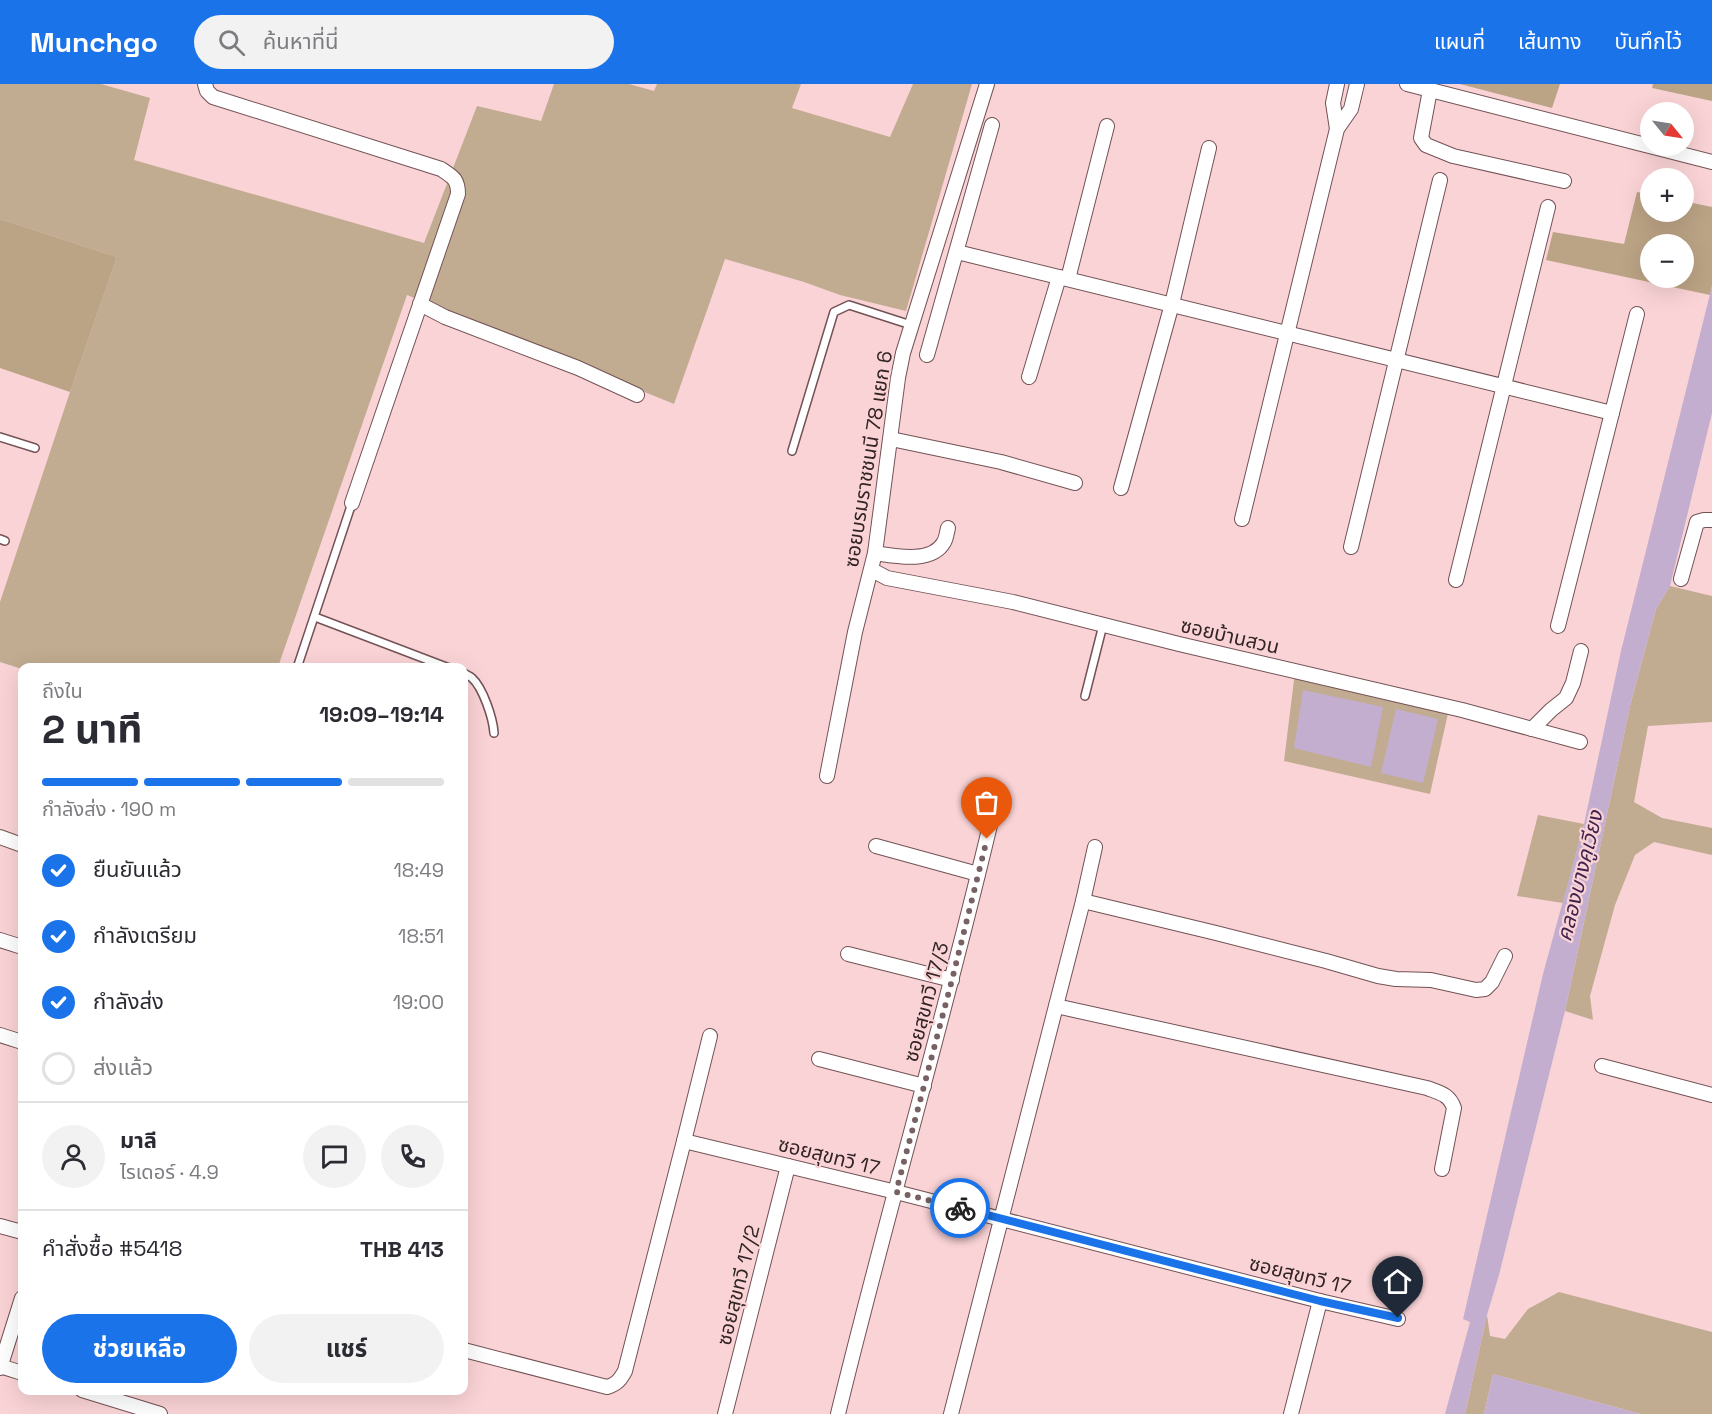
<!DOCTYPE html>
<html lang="th">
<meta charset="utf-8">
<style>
body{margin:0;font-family:"Space Grotesk","Noto Sans Thai",sans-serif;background:#f2f2f3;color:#2b2b33;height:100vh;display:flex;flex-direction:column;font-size:22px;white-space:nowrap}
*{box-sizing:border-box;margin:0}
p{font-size:20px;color:#7c7c81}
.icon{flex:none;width:33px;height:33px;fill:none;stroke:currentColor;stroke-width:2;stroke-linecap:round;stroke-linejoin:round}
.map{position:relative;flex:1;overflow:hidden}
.details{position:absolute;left:18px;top:579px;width:450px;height:732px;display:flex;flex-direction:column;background:#fff;border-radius:12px;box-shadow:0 6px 24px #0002}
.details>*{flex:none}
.needle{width:39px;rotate:120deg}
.controls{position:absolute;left:1640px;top:18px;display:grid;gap:12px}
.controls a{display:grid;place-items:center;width:54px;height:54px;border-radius:50%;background:#fff;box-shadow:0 6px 24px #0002;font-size:30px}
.pin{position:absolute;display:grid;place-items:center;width:51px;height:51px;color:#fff;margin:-62px -26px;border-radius:50% 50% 50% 0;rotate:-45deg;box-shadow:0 0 6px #0007}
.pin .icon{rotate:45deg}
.courier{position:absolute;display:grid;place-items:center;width:60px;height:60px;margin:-30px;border:4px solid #1a73e8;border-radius:50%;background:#fff;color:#222;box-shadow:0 2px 8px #0007}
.headline em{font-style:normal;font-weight:700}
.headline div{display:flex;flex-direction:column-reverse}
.headline{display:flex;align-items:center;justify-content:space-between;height:102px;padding:0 24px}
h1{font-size:39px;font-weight:700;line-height:45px}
.bar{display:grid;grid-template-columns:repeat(4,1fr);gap:9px 6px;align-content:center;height:72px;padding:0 24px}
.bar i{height:8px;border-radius:4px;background:#e1e1e2}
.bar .active{background:#1a73e8}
.bar p{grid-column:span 4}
.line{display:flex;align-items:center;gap:15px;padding:0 24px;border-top:2px solid #e1e1e2}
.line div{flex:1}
.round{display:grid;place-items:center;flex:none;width:63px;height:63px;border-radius:32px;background:#f2f2f3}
ol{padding:0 24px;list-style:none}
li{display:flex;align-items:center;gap:18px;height:66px}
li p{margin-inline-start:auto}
li .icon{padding:6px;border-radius:50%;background:#1a73e8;color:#fff;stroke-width:4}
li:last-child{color:#7c7c81}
li i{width:33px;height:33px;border:3px solid #e1e1e2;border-radius:50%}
.cta{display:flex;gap:12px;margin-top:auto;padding:12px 24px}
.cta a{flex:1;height:69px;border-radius:36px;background:#1a73e8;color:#fff;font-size:24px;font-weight:700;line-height:69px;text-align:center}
.cta a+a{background:#f2f2f3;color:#2b2b33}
header{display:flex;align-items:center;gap:36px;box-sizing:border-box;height:84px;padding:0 30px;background:#1a73e8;color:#fff}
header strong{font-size:28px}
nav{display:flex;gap:33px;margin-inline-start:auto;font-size:21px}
.search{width:420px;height:54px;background:#f2f2f3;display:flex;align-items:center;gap:15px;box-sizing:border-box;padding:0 21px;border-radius:33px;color:#7c7c81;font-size:22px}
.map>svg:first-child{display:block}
.green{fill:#c1ac91}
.forest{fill:#bba385;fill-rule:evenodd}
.water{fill:#c3aecf}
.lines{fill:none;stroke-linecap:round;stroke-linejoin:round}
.lane-casing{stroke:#735255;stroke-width:10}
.street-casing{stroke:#735255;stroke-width:16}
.lane{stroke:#fff;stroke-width:7}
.street{stroke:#fff;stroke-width:14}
.done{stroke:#786163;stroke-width:6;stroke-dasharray:0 10.8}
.route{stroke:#1a73e8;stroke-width:8}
.labels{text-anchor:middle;stroke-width:4.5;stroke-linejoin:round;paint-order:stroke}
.street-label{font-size:20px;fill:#322425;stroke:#fad3d6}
.water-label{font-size:21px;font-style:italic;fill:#40244e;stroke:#fad3d6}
</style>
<header>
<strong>Munchgo</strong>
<div class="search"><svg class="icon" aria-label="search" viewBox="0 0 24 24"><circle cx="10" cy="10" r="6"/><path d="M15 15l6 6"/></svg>ค้นหาที่นี่</div>
<nav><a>แผนที่</a><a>เส้นทาง</a><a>บันทึกไว้</a></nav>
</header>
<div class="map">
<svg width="1712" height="1330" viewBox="0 0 1712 1330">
<rect width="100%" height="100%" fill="#fad3d6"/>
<g class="green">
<path d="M 0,0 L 101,0 L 150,14 L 134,76 L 424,159 L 477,22 L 541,37 L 554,0 L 629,0 L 654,7 L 657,0 L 801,0 L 792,24 L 890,53 L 913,0 L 972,0 L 906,227 L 840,211 L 804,198 L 725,175 L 674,320 L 407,211 L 278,583 L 22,584 L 22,585 L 0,578 L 0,518 L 70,308 L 117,173 L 0,135 Z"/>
<path d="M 1670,502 L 1712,512 L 1712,638 L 1648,642 L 1634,718 L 1662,734 L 1712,744 L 1712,771 L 1654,758 L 1635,771 L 1615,821 L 1590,912 L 1593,936 L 1565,927 L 1631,618 L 1656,525 Z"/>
<path d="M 1296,580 L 1451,616 L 1430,710 L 1284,677 Z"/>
<path d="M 1538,731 L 1584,740 L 1563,819 L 1517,812 Z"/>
<path d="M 1559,1208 L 1712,1248 L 1712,1330 L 1641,1330 L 1493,1290 L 1484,1330 L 1465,1330 L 1487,1231 L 1490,1252 L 1505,1255 L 1528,1225 Z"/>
</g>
<g class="forest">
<path d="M 1460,0 L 1560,0 L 1552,24 Z"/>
<path d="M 1653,0 L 1712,0 L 1712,17 L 1652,4 Z"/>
<path d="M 1637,108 L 1650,110 L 1650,128 L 1683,128 L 1683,117 L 1712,123 L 1712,202 L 1710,211 L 1546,176 L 1553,148 L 1624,160 ZM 1650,160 L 1683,160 L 1683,194 L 1650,194 Z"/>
<path d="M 0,135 L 117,173 L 70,308 L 0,284 Z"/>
</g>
<g class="water">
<path d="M 1712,202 L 1712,329 L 1670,502 L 1656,525 L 1631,618 L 1565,927 L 1499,1191 L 1487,1231 L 1465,1330 L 1445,1330 L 1470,1238 L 1463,1235 L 1543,890 L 1584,740 L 1621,567 Z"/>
<path d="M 1303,606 L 1383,623 L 1371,683 L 1294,664 Z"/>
<path d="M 1396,625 L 1438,635 L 1423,699 L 1381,689 Z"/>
<path d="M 1493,1290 L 1641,1330 L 1484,1330 Z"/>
</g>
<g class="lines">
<g class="lane-casing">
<g id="lane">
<path d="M 0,353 L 35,364"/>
<path d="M 792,367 L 834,228 L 849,221 L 911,241"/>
<path d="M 0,455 L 5,457"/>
<path d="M 315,533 L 449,584"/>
<path d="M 297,584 L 352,419"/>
<path d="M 464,589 C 466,591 470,592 472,594 C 483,604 493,634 494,649"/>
<path d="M 1085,612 L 1103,541"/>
</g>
</g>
<g class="street-casing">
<g id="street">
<path d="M 205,0 L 207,7 L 213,13 L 441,85 C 453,93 458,95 458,110 L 352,419"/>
<path d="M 1407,0 L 1712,78"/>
<path d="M 1430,6 L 1421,54 L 1426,61 L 1453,72 L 1564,97"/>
<path d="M 1337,45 L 1333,19 L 1337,0"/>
<path d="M 957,168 L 1612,329"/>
<path d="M 1068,195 L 1107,42"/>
<path d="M 420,220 L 445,233 L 578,284 L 637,311"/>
<path d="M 927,271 L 992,41"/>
<path d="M 1029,293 L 1059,193"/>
<path d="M 891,355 L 1001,378 L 1075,399"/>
<path d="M 1121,404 L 1172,220 L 1209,64"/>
<path d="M 1242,435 L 1337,45 L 1351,25 L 1357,0"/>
<path d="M 1351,463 L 1440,96"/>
<path d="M 875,469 C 895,472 932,480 944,458 C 946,455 947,448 948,444"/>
<path d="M 872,486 L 887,494 L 1013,518 L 1179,560 L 1462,626 L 1580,658"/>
<path d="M 1681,495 L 1697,438 L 1704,436 L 1712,436"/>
<path d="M 1456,496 L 1548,123"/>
<path d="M 1558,542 L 1637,230"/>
<path d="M 1532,645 L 1551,626 L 1566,614 L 1573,599 L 1581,567"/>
<path d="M 827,692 L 855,548 L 875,469 L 898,294 L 903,269 L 987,0"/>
<path d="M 0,753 L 22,761"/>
<path d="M 876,762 L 978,790"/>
<path d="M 1083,817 L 1216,849 L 1326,877 L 1378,892 L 1396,895 L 1431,896 L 1476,906 L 1485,905 L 1492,898 L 1505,872"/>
<path d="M 0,856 L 22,863"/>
<path d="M 848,870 L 952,896"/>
<path d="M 1056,922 L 1427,1004 C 1440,1009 1449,1010 1454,1024 L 1442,1085"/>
<path d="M 0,951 L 22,958"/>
<path d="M 819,975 L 924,1002"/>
<path d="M 1602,982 L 1712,1011"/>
<path d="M 684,1057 L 710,952"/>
<path d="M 0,1142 L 22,1148"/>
<path d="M 464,1266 L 607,1303 C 617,1300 620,1296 625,1287 L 684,1057 L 896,1108 L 1320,1217 L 1398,1235"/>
<path d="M 0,1282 L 22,1289"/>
<path d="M 0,1284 L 22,1214"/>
<path d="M 82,1306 L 160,1330"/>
<path d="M 725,1330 L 788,1082"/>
<path d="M 838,1330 C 886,1132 944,936 991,737"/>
<path d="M 951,1330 L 1083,817 L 1095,763"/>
<path d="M 1291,1330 L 1320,1217"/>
</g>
</g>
<use href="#lane" class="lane"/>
<use href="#street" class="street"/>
</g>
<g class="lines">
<path class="done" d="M 960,1124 L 896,1108 L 952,896 L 987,755"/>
<path class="route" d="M 960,1124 L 1320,1217 L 1398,1234"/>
</g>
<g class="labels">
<g class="street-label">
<text transform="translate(868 375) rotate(-81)" y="7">ซอยบรมราชชนนี 78 แยก 6</text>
<text transform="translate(1230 552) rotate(13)" y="7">ซอยบ้านสวน</text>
<text transform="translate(926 918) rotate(-75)" y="7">ซอยสุขทวี 17/3</text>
<text transform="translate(829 1072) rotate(14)" y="7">ซอยสุขทวี 17</text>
<text transform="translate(1300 1191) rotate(14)" y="7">ซอยสุขทวี 17</text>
<text transform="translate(738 1201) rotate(-76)" y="7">ซอยสุขทวี 17/2</text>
</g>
<g class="water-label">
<text transform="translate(1580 792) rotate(-76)" y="7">คลองบางคูเวียง</text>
</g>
</g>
</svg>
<div class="controls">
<a><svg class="needle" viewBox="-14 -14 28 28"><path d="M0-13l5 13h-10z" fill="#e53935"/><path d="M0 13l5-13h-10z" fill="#7c7c81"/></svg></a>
<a>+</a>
<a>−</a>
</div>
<div class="pin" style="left:987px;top:755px;background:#ea580c"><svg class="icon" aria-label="bag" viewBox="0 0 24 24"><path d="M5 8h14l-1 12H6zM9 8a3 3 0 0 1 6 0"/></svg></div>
<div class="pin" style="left:1398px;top:1234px;background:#1f2937"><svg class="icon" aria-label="home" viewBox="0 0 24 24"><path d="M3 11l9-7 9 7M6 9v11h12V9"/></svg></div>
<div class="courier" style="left:960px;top:1124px"><svg class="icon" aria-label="bike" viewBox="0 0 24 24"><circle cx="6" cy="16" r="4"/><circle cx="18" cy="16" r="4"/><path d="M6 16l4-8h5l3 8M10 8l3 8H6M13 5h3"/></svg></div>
<section class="details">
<div class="headline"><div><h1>2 นาที</h1><p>ถึงใน</p></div><em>19:09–19:14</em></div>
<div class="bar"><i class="active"></i><i class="active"></i><i class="active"></i><i></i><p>กำลังส่ง · 190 m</p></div>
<ol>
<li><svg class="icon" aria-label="check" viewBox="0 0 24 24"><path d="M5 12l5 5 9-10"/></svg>ยืนยันแล้ว<p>18:49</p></li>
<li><svg class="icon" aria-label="check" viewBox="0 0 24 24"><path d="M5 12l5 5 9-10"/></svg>กำลังเตรียม<p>18:51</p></li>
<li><svg class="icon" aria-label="check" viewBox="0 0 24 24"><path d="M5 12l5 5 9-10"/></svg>กำลังส่ง<p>19:00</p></li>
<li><i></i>ส่งแล้ว</li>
</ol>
<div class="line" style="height:108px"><a class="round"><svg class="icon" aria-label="person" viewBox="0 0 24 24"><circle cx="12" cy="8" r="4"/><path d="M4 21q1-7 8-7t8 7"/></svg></a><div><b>มาลี</b><p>ไรเดอร์ · 4.9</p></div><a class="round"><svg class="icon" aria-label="chat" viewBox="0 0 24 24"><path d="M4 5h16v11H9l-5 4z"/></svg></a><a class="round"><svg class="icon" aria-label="phone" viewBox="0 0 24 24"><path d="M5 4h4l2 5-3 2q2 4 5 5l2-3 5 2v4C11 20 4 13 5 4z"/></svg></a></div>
<div class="line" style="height:78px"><div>คำสั่งซื้อ #5418</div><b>THB 413</b></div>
<div class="cta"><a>ช่วยเหลือ</a><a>แชร์</a></div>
</section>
</div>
